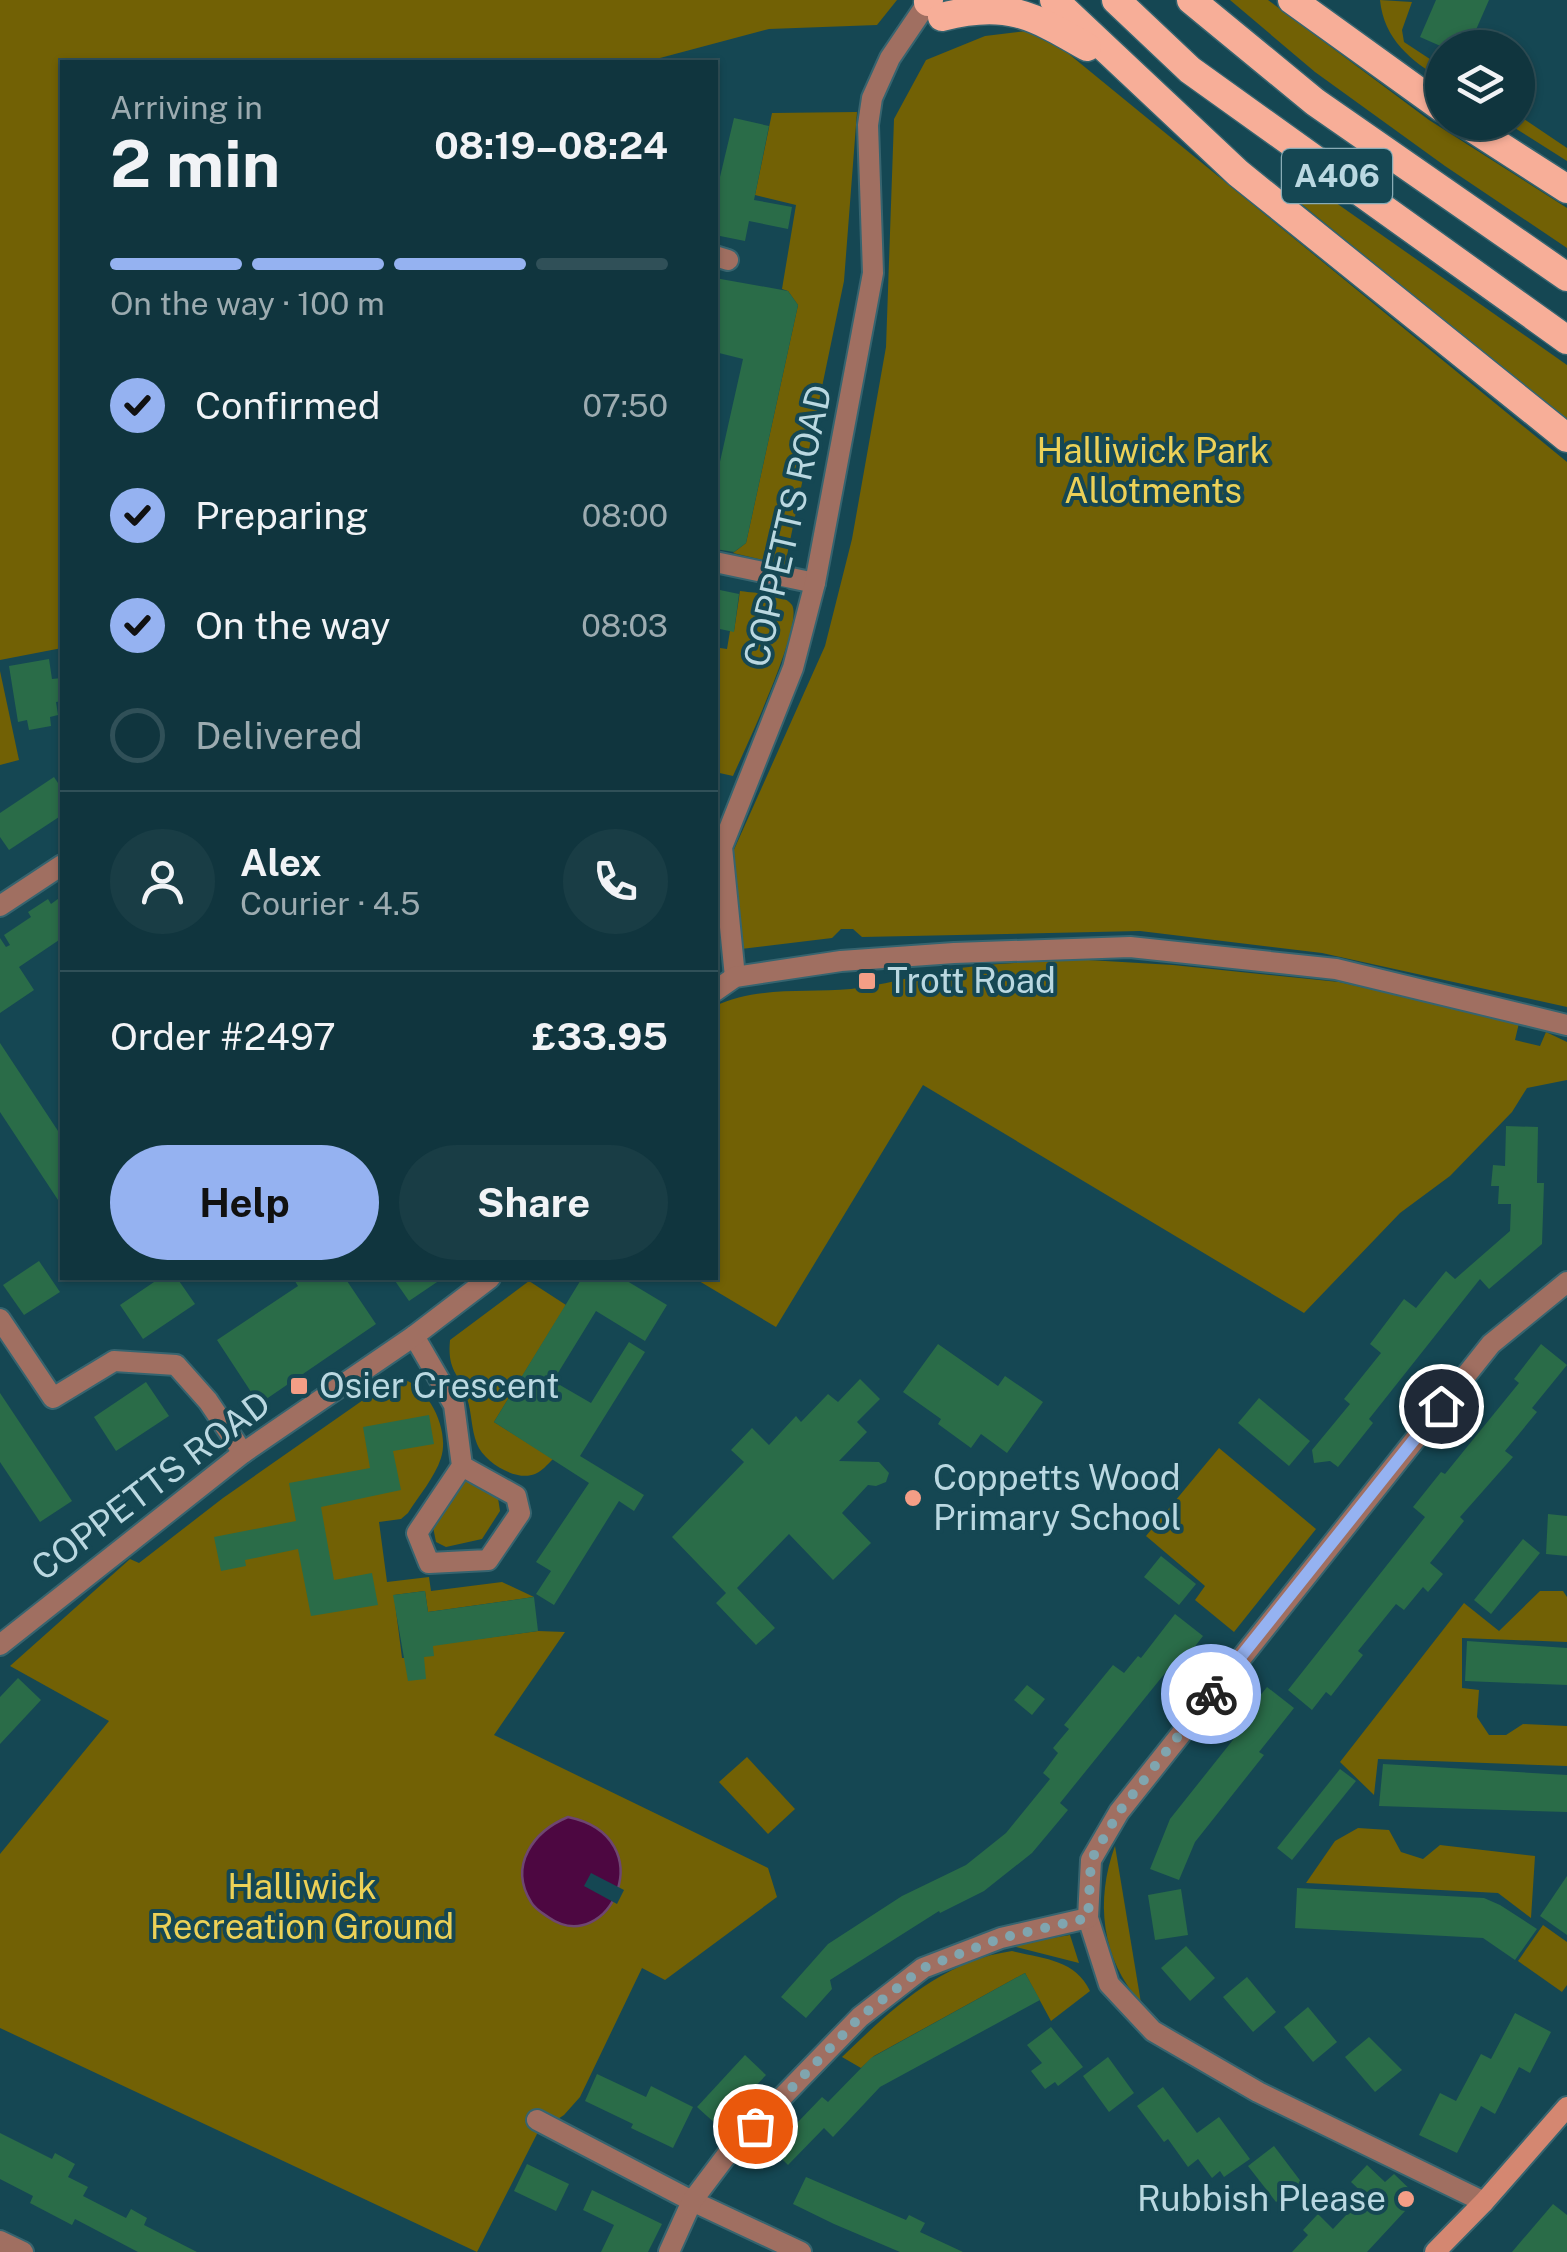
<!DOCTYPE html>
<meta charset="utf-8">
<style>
body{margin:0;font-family:"Public Sans",sans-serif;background:#193d45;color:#f1f3f6;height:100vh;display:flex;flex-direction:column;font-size:38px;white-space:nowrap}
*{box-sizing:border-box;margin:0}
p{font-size:32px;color:#9cabb0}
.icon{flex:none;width:55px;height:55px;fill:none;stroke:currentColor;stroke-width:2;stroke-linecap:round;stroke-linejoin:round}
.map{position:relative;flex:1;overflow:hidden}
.drawer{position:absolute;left:60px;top:60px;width:658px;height:1220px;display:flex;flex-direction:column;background:#10353e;border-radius:0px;box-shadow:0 2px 8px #0004,0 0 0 2px #305058}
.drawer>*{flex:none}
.controls{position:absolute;left:1425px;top:30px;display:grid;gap:20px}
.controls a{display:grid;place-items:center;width:110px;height:110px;border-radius:50%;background:#10353e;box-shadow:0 2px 8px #0004,0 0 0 2px #305058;font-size:50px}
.pin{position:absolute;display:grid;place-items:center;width:85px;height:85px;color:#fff;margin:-42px;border:5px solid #fff;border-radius:50%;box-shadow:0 2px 10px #0007}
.courier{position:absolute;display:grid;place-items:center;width:100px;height:100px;margin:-50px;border:8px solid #95b2f1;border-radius:50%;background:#fff;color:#222;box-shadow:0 2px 12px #0007}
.headline em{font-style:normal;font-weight:700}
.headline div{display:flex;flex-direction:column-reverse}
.headline{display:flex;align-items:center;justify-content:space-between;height:170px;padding:0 50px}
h1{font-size:65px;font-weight:700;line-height:75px}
.bar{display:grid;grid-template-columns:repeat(4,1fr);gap:15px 10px;align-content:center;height:120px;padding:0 50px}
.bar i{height:12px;border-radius:8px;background:#305058}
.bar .selected{background:#95b2f1}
.bar p{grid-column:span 4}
.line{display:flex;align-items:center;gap:25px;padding:0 50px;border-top:2px solid #305058}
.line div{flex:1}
.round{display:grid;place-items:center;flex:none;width:105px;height:105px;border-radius:52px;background:#193d45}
ol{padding:0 50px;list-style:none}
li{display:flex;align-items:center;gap:30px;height:110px}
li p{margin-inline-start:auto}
li .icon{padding:10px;border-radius:50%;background:#95b2f1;color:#111;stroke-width:4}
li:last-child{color:#9cabb0}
li i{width:55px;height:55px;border:5px solid #305058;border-radius:50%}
.button{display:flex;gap:20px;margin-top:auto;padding:20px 50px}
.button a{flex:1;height:115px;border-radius:60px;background:#95b2f1;color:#111;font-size:40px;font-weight:700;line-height:115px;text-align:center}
.button a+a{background:#193d45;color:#f1f3f6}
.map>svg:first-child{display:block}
.green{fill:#726105}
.water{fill:#4d0741;stroke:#6e4671;stroke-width:2.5}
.pier{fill:#154753}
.building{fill:#2a6c48}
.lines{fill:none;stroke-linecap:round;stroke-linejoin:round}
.minor-casing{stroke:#36646f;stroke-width:24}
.tertiary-casing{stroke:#36646f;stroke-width:24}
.secondary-casing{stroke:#36646f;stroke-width:24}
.trunk-casing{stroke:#36646f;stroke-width:31}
.minor{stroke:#a06f61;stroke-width:20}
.tertiary{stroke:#a06f61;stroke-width:20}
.secondary{stroke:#d48771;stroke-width:20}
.trunk{stroke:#f7ae98;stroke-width:28}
.done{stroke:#80a5af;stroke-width:10;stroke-dasharray:0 18}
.route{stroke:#95b2f1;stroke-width:12}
.poi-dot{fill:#f49e86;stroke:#154753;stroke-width:4}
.labels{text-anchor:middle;stroke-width:8;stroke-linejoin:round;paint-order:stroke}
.shield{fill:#154753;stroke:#88acb6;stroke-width:2.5}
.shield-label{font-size:32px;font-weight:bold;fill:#bad8e1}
.park-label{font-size:35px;fill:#ecd157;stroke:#154753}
.street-label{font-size:35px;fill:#bad8e1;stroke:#154753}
.poi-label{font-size:35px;fill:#bad8e1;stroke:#154753;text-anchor:start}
</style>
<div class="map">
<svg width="1567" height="2252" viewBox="0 0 1567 2252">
<rect width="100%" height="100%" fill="#154753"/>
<g class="green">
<path d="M 0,0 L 897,0 L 877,25 L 769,29 L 645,62 L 62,62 L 62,648 L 0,660 Z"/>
<path d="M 1230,0 L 1268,0 L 1429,120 L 1567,208 L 1567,248 L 1445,166 L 1315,72 Z"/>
<path d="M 1380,0 L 1412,2 L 1402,30 L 1404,42 L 1442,67 L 1442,80 C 1411,60 1384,40 1380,0 Z"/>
<path d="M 1026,31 L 1064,50 L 1567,462 L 1567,1007 L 1322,953 L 1140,931 L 862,937 L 853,929 L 841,929 L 832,938 L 741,949 L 732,854 L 825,646 L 852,539 L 886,347 L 894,119 L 926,60 L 985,36 Z"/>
<path d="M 857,112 L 844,281 L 785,565 L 733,553 L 746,543 L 798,305 L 788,291 L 782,289 L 796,205 L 755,195 L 772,113 Z"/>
<path d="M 1518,115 L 1567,148 L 1567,161 L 1507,123 L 1518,122 Z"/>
<path d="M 1302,179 L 1567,365 L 1567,421 L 1288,193 Z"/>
<path d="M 740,591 C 752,593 785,593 792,605 C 804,625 744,751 733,776 L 715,772 L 715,695 L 719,675 L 715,673 L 720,648 L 727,649 L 730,631 L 734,631 Z"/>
<path d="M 0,671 L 19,760 L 0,765 Z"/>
<path d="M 1071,959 L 1173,965 L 1339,982 L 1519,1023 L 1515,1040 L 1540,1046 L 1546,1032 L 1567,1042 L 1567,1080 L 1527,1088 L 1512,1112 L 1450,1176 L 1400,1213 L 1304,1313 L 923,1085 L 776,1327 L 694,1278 L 715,1278 L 715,1006 C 756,986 806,993 851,989 C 882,985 911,977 941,971 C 984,963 1029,963 1071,959 Z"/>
<path d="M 529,1281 L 566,1305 L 494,1422 L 553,1459 C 547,1465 542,1471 535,1474 C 516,1482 484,1462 477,1444 C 471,1429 472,1413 467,1398 C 459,1372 447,1372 450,1340 Z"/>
<path d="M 403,1379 C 429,1388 450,1430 441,1458 C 435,1477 418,1497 408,1513 L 401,1519 L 379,1522 L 387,1582 L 429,1577 L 431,1591 L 502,1582 L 534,1597 L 428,1612 L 425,1591 L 394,1595 L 402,1658 L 424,1657 L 433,1645 L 538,1631 L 565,1632 L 494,1735 L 768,1868 L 777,1897 L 665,1980 L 642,1968 L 580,2097 L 564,2115 L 538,2132 L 477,2252 L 0,2028 L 0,1854 L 109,1721 L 10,1666 L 130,1559 L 139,1563 L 223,1498 L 376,1391 L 389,1382 Z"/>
<path d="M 1219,1448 L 1316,1529 L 1234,1632 L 1195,1600 L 1205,1586 L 1146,1536 Z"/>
<path d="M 469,1478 L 498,1498 L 500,1511 L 482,1539 L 446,1547 L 436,1542 L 433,1527 L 459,1483 Z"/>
<path d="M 1540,1591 L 1563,1591 L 1567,1597 L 1567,1642 L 1462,1638 L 1462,1688 L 1479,1690 L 1477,1717 L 1489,1735 L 1506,1735 L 1523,1724 L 1567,1726 L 1567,1766 L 1378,1759 L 1374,1795 L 1340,1762 L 1464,1603 L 1499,1631 Z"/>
<path d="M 747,1757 L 795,1809 L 768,1834 L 719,1782 Z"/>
<path d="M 1358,1828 L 1389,1830 L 1401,1852 L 1423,1859 L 1440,1845 L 1535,1856 L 1531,1918 L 1498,1893 L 1306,1883 L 1335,1841 Z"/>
<path d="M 1115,1846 L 1141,2003 C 1101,1959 1095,1900 1115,1846 Z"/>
<path d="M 1543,1925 L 1567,1942 L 1567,1985 L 1562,1992 L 1518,1961 Z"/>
<path d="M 1070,1935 L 1079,1963 L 1016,1947 L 1016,1944 Z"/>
<path d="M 1012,1951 C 1043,1959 1075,1959 1090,1991 L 1051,2021 L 1025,1973 L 874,2056 L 861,2068 L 842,2057 C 891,2010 941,1961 1012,1951 Z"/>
</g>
<path class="water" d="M 568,1817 C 665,1837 609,1960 548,1917 C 542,1913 534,1908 531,1902 C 508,1865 534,1831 568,1817 Z"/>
<path class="pier" d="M 591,1873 L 624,1890 L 617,1904 L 584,1886 Z"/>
<g class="building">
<path d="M 1436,0 L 1489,0 L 1468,48 L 1445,48 L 1420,37 Z"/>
<path d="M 734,118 L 769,126 L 754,200 L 792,207 L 788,229 L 749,221 L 745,241 L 715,235 L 715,198 Z"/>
<path d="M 715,278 L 788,291 L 798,305 L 746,543 L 734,552 L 715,549 L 715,484 L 743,359 L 715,352 Z"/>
<path d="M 715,589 L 739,594 L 734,632 L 715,628 Z"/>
<path d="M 49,659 L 52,679 L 62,678 L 62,701 L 56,702 L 58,715 L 50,717 L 51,726 L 29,730 L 27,720 L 18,722 L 9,666 Z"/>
<path d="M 54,777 L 62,789 L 62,815 L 9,850 L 0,837 L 0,813 Z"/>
<path d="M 62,896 L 62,938 L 19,967 L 34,990 L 0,1013 L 0,938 L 6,947 L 10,945 L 4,935 L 31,917 L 28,912 L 48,899 L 51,904 Z"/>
<path d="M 0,1043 L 62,1137 L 62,1206 L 0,1112 Z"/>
<path d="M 1506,1126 L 1538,1127 L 1537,1183 L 1544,1183 L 1542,1244 L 1489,1289 L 1480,1279 L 1369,1419 L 1373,1423 L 1338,1467 L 1330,1461 L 1314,1463 L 1312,1450 L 1350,1404 L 1344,1399 L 1381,1353 L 1370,1344 L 1404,1299 L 1416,1308 L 1446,1271 L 1455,1279 L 1510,1231 L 1511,1204 L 1498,1204 L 1499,1186 L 1491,1186 L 1493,1165 L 1505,1166 Z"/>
<path d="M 39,1261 L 60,1292 L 24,1315 L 3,1285 Z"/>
<path d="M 160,1278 L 177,1278 L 195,1304 L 143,1339 L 120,1305 Z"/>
<path d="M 293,1278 L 345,1278 L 376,1324 L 259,1404 L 217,1340 L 298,1286 Z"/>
<path d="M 393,1278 L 443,1278 L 409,1301 Z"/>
<path d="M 582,1278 L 622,1278 L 667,1305 L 645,1341 L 596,1311 L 553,1381 L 591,1403 L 629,1342 L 645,1352 L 580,1456 L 644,1495 L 634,1511 L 619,1501 L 554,1605 L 536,1594 L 551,1571 L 536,1562 L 589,1483 L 494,1422 Z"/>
<path d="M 938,1344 L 998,1386 L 1005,1376 L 1043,1402 L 1007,1453 L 981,1434 L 971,1448 L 938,1424 L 941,1419 L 903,1392 Z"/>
<path d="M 1541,1344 L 1567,1365 L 1532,1408 L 1537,1412 L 1505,1451 L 1513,1457 L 1460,1517 L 1464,1521 L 1430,1563 L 1443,1574 L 1428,1592 L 1423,1587 L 1404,1610 L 1396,1604 L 1358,1651 L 1363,1655 L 1331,1696 L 1326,1692 L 1312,1710 L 1288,1690 L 1425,1517 L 1413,1507 L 1441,1472 L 1445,1474 L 1519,1383 L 1514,1379 Z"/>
<path d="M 860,1379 L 880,1399 L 857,1422 L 867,1432 L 839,1461 L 879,1462 L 889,1473 L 886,1482 L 876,1486 L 868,1485 L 842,1513 L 871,1543 L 833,1580 L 789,1534 L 737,1588 L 775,1628 L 756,1645 L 716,1603 L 726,1593 L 672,1537 L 744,1462 L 731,1450 L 752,1428 L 769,1445 L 796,1416 L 801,1422 L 828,1394 L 838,1402 Z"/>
<path d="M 146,1382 L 169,1416 L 116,1451 L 94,1417 Z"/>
<path d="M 0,1393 L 72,1501 L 40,1522 L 0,1462 Z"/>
<path d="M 1259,1398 L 1310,1441 L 1289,1466 L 1238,1423 Z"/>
<path d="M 429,1415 L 434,1444 L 393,1451 L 401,1490 L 321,1507 L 334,1580 L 372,1573 L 378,1605 L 311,1616 L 298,1549 L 245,1560 L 246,1566 L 221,1571 L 214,1537 L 296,1521 L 289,1483 L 370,1468 L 363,1427 Z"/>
<path d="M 1548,1514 L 1567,1516 L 1567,1556 L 1546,1554 Z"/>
<path d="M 1523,1539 L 1540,1553 L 1491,1614 L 1474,1600 Z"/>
<path d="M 1161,1556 L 1196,1584 L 1179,1605 L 1144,1577 Z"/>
<path d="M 425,1591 L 428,1612 L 534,1597 L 538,1631 L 433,1646 L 434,1656 L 424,1657 L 426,1679 L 408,1681 L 393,1595 Z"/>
<path d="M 1175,1614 L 1203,1636 L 1176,1671 L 1170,1667 L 1060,1803 L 1068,1810 L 1032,1853 L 984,1891 L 940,1913 L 939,1911 L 830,1980 L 832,1989 L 806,2018 L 781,1997 L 828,1944 L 902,1896 L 966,1865 L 1006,1833 L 1050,1779 L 1043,1773 L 1058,1753 L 1053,1748 L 1069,1729 L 1064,1725 L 1113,1665 L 1124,1673 L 1138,1656 L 1141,1658 Z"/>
<path d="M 1467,1641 L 1567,1648 L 1567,1685 L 1465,1681 Z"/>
<path d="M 18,1678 L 41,1700 L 0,1744 L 0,1697 Z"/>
<path d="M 1027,1685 L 1045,1699 L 1032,1715 L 1014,1700 Z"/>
<path d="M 1267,1687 L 1294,1708 L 1259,1752 L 1264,1755 L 1195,1842 L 1179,1880 L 1150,1869 L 1170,1819 L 1244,1726 L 1239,1722 Z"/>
<path d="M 1383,1764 L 1567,1775 L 1567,1812 L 1379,1806 Z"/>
<path d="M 1340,1769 L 1356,1781 L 1292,1860 L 1277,1848 Z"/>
<path d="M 1567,1876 L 1567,1935 L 1540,1916 Z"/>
<path d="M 1297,1888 L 1484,1898 L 1500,1905 L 1537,1929 L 1515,1960 L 1483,1938 L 1295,1928 Z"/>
<path d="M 1181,1889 L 1188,1935 L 1155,1940 L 1148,1895 Z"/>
<path d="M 1186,1946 L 1215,1978 L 1190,2001 L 1161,1968 Z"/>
<path d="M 1025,1973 L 1040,2000 L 880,2087 L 833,2137 L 824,2128 L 788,2165 L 772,2149 L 822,2097 L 828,2102 L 871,2058 Z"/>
<path d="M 1247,1977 L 1276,2012 L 1253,2032 L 1223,1997 Z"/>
<path d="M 1308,2007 L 1337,2042 L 1313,2062 L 1284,2027 Z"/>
<path d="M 1515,2013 L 1551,2032 L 1530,2073 L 1519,2067 L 1495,2114 L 1481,2106 L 1457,2153 L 1419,2135 L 1440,2093 L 1456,2101 L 1481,2054 L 1491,2059 Z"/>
<path d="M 1051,2027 L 1083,2067 L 1058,2086 L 1055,2082 L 1045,2089 L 1031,2071 L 1042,2063 L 1027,2045 Z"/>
<path d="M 1369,2037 L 1402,2070 L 1375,2092 L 1345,2057 Z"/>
<path d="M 745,2055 L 766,2075 L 718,2126 L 697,2107 Z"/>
<path d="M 1108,2057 L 1134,2093 L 1109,2112 L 1083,2076 Z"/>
<path d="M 597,2074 L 646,2097 L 651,2086 L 693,2107 L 673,2148 L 631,2128 L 633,2124 L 585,2101 Z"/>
<path d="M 1163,2087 L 1197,2133 L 1219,2117 L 1250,2159 L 1224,2177 L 1220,2171 L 1212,2178 L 1198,2159 L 1188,2167 L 1168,2139 L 1164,2142 L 1137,2106 Z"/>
<path d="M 0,2133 L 52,2159 L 55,2153 L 75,2164 L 68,2177 L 88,2187 L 83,2196 L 126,2218 L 131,2209 L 147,2218 L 144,2225 L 197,2252 L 138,2252 L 75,2219 L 72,2225 L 30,2203 L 33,2196 L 0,2179 Z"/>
<path d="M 1274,2146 L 1302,2183 L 1276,2202 L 1248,2166 Z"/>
<path d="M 527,2164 L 569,2184 L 556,2211 L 514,2191 Z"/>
<path d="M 1367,2165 L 1385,2182 L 1394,2174 L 1418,2197 L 1367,2252 L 1292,2252 L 1308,2235 L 1303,2230 L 1318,2214 L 1333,2229 L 1365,2195 L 1351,2182 Z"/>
<path d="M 806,2177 L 906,2220 L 909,2215 L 925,2223 L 920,2232 L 963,2252 L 900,2252 L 834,2224 L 793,2204 Z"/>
<path d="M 592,2190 L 662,2224 L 648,2252 L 601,2252 L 614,2225 L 583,2210 Z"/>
<path d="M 1553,2204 L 1567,2215 L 1567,2252 L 1512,2252 Z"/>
</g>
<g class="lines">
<g class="minor-casing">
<g id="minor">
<path d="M 715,256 L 728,260"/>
<path d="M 715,562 L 815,583"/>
<path d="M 0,906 L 62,865"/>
<path d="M 0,1319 L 53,1398 L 114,1361 L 176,1365 L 208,1401 L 243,1453"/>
<path d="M 414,1336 L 454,1405 L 462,1466 L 417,1533 L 429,1563 L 488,1560 L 520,1513 L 516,1496 L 462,1466"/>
<path d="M 537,2120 L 692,2201 L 801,2252"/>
<path d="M 1484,2202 L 1258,2092 L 1153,2031 L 1109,1984 L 1088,1918 L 1091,1860 L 1119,1812 L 1491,1344 L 1567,1282"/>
<path d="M 0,2241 L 23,2252"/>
<path d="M 669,2252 L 692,2201 L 729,2152 L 860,2017 L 923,1968 L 1001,1938 L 1088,1918"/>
</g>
</g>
<g class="tertiary-casing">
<g id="tertiary">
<path d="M 735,977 L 722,847 L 793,668 L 815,583 L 873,273 L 868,125 L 872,98 L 890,58 L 928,2"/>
<path d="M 715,991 L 735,977 L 841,961 L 954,953 L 1130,947 L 1336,969 L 1567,1025"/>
<path d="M 0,1645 L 243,1453 L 414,1336 L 490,1278"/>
</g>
</g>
<g class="secondary-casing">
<path id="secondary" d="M 1435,2252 L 1484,2202 L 1567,2107"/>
</g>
<g class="trunk-casing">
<g id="trunk">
<path d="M 1054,0 L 1238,173 L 1567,438"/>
<path d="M 1116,0 L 1190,70 L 1567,340"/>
<path d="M 1191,0 L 1315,102 L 1567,277"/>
<path d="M 1292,0 L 1442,108"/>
<path d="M 928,2 L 929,0"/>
<path d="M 942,17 C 1006,0 1032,15 1087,47"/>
<path d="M 1463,122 L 1567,189"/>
</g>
</g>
<use href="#minor" class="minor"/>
<use href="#tertiary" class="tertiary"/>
<use href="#secondary" class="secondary"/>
<use href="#trunk" class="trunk"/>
</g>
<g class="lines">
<path class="done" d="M 755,2126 L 860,2017 L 923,1968 L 1001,1938 L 1088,1918 L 1091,1860 L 1119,1812 L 1211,1694"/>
<path class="route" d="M 1211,1694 L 1441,1406"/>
</g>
<g class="poi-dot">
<rect x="857" y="971" width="20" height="20" rx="5"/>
<rect x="289" y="1376" width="20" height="20" rx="5"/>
<circle cx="913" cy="1498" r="10"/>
<circle cx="1406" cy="2199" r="10"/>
</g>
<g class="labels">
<rect class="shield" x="1282" y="149" width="110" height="54" rx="8"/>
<g class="shield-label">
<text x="1337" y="187">A406</text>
</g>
<g class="park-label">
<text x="1153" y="463">Halliwick Park<tspan x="1153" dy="40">Allotments</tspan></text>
<text x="302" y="1899">Halliwick<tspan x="302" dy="40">Recreation Ground</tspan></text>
</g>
<g class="street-label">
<text transform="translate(788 526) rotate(-77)" y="12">COPPETTS ROAD</text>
<text transform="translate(151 1486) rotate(-37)" y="12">COPPETTS ROAD</text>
</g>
<g class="poi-label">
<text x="887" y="993">Trott Road</text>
<text x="319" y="1398">Osier Crescent</text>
<text x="933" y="1490">Coppetts Wood<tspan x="933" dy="40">Primary School</tspan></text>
<text x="1386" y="2211" text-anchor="end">Rubbish Please</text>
</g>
</g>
</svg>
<div class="controls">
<a><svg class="icon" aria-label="layers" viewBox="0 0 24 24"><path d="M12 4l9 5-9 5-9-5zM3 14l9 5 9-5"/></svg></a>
</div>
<div class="pin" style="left:755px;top:2126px;background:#ea580c"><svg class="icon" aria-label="bag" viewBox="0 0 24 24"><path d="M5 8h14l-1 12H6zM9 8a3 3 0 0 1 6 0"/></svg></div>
<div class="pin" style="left:1441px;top:1406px;background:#1f2937"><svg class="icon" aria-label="home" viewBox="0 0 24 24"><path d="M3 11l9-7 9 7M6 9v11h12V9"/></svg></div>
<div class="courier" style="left:1211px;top:1694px"><svg class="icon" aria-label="bike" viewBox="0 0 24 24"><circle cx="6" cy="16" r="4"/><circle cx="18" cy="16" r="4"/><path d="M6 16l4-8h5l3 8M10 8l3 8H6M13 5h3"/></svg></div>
<section class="drawer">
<div class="headline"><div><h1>2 min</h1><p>Arriving in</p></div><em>08:19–08:24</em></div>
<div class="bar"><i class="selected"></i><i class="selected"></i><i class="selected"></i><i></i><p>On the way · 100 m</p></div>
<ol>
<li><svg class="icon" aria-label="check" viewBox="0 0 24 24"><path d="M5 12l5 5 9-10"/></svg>Confirmed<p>07:50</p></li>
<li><svg class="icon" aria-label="check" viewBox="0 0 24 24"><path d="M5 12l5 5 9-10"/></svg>Preparing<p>08:00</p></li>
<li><svg class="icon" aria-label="check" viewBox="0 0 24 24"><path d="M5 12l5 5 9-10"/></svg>On the way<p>08:03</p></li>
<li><i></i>Delivered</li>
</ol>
<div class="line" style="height:180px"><a class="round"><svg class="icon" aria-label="person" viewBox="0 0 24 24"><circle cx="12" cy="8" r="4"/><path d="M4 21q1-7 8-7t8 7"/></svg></a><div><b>Alex</b><p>Courier · 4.5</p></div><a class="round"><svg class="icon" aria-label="phone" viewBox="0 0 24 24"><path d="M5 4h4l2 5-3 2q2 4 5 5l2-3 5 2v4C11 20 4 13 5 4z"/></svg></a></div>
<div class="line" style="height:130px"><div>Order #2497</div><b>£33.95</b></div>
<div class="button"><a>Help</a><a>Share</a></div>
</section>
</div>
